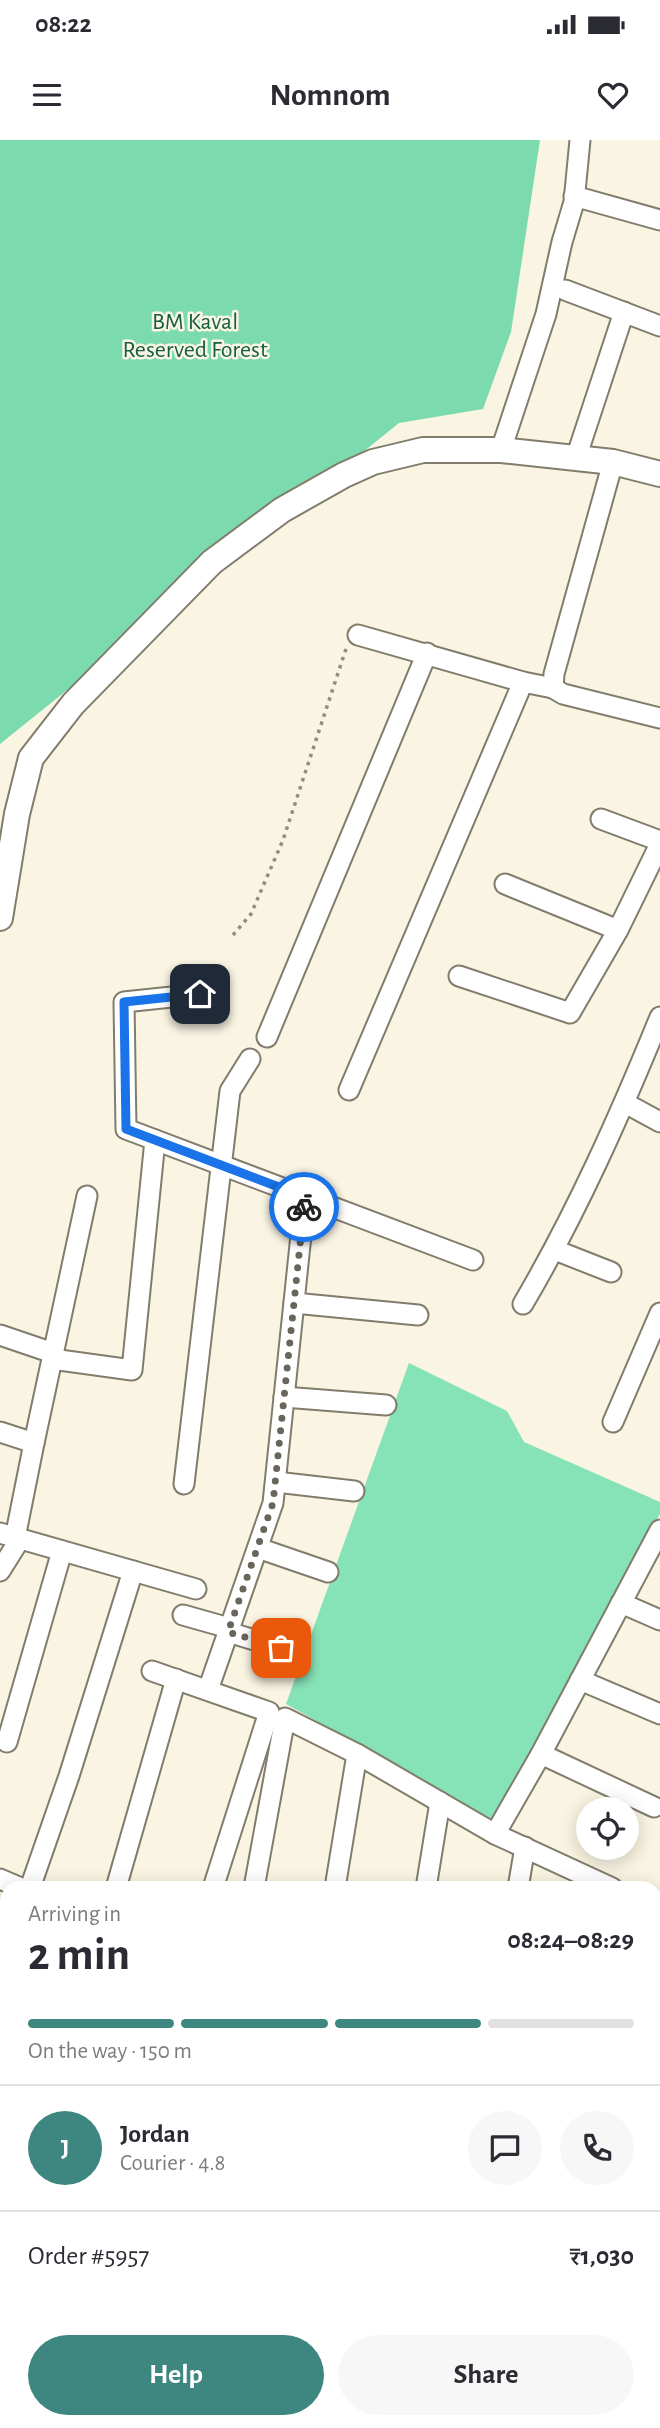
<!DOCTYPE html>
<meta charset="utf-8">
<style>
body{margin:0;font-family:"Alegreya Sans",sans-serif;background:#f7f7f7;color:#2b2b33;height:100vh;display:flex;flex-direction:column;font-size:26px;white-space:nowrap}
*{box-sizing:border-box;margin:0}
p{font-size:23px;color:#7c7c81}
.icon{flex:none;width:38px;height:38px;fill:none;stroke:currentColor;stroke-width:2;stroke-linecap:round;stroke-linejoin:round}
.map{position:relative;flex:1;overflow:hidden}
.drawer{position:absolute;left:0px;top:1741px;width:662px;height:548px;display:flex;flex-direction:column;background:#fff;border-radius:21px 21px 0 0;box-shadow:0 4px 18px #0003}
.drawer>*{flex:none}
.fabs{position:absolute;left:576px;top:1657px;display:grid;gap:14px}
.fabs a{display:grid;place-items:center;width:63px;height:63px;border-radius:50%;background:#fff;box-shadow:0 4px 18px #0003;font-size:35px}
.pin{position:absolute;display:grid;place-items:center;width:60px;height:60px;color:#fff;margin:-30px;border-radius:14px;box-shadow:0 4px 10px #0006}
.courier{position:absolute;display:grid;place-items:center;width:70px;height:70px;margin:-35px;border:5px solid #1a73e8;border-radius:50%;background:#fff;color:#222;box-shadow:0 2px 9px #0007}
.headline em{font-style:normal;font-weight:600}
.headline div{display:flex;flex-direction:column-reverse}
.headline{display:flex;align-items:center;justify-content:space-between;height:119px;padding:0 28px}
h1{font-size:46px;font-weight:600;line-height:52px}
.bar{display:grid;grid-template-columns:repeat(4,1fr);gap:10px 7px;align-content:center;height:84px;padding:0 28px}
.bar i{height:9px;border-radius:5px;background:#e1e1e2}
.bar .active{background:#3e8680}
.bar p{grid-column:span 4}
.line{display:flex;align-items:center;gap:18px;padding:0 28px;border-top:2px solid #e1e1e2}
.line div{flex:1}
.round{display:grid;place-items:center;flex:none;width:74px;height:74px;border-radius:37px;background:#f7f7f7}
.primary-button{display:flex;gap:14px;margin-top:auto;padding:14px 28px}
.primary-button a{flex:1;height:80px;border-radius:42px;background:#3e8680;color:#fff;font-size:28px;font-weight:600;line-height:80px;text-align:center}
.primary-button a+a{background:#f7f7f7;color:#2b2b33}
.status{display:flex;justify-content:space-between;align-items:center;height:49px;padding:0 35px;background:#fff;direction:ltr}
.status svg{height:19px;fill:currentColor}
header{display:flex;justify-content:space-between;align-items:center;height:91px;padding:0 28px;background:#fff;font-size:32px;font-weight:600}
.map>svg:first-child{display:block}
.green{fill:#86e2b7}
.forest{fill:#7bdbaf}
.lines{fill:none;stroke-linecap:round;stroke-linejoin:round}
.minor-casing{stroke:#817c6b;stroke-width:23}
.major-casing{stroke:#817c6b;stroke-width:28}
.path{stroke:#918d80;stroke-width:3.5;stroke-dasharray:3.5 5;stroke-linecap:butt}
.minor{stroke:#fff;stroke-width:19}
.major{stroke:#fff;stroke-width:24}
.done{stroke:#68655b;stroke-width:7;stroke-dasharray:0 12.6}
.route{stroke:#1a73e8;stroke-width:9}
.labels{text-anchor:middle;stroke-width:5;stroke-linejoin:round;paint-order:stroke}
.park-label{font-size:24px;fill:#145f43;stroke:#faf4e2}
</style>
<div class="status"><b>08:22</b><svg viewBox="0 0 49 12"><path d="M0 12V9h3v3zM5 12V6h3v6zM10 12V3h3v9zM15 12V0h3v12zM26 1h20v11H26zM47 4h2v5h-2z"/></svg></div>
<header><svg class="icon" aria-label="menu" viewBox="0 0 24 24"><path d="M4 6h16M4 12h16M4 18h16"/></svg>Nomnom<svg class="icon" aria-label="heart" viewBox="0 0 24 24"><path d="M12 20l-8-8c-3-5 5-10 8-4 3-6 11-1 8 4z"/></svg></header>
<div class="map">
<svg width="660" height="2288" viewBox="0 0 660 2288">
<rect width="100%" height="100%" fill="#faf4e2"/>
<path class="green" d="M 409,1223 L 507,1271 L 524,1302 L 660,1362 L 660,1374 L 494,1680 L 286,1564 Z"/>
<path class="forest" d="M 0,0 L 540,0 L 511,192 L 483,269 L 399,283 L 0,604 Z"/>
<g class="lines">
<g class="minor-casing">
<g id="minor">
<path d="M 574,56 L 660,80"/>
<path d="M 565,150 L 660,186"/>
<path d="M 501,310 L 546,174 L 562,102 L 574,62 L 580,0"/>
<path d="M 576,318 L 624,172"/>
<path d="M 613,322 L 554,534 L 553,548 L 563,554 L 660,578"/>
<path d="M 358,495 L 523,542 L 553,548"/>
<path d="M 601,679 L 660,701"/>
<path d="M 505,744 L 618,790"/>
<path d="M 459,836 L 570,873 L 618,790 L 660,704"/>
<path d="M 200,854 L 124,862 L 126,989 L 473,1120"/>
<path d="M 267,897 L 427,513"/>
<path d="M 349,950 L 523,542"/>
<path d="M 625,963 L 660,982"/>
<path d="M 555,1110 L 611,1132"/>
<path d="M 294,1163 L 418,1175"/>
<path d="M 523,1164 C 577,1072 620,975 660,877"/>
<path d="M 0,1195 L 53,1213"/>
<path d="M 52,1219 L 132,1230 L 155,1000"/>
<path d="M 284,1257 L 386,1265"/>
<path d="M 613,1282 L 660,1173"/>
<path d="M 0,1292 L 34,1303 L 15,1398"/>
<path d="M 34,1303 L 87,1056"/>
<path d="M 276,1342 L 354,1351"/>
<path d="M 184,1344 L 230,951 L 250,919"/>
<path d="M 0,1393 L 196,1449"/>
<path d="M 258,1408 L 328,1432"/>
<path d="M 0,1431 L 20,1399"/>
<path d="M 621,1463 L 660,1480"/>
<path d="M 183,1475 L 229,1488"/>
<path d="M 228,1492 L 281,1508"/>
<path d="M 152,1531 L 269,1572 L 213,1748"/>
<path d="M 580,1540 L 660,1574"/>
<path d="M 208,1550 L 273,1363 L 305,1057"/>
<path d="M 7,1602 L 62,1411"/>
<path d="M 541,1614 L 654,1667"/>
<path d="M 0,1739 L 21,1748"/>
<path d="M 30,1748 L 69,1636 L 133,1431"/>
<path d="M 116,1748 L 176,1539"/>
<path d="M 254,1748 L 285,1578 L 357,1614 L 495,1694"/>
<path d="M 335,1748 L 357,1614"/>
<path d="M 426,1748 L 440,1662"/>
<path d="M 518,1748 L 525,1707"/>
<path d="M 612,1748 L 495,1694 L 541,1614 L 660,1390"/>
<path d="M 657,1827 L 660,1828"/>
<path d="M 0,1900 L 7,1885"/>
<path d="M 654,1919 L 660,1921"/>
<path d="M 654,2009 L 660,2011"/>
<path d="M 654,2103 L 660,2104"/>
<path d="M 0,2129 L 7,2109"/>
<path d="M 247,2288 L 248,2282"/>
<path d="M 336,2288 L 337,2282"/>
</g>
</g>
<g class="major-casing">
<path id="major" d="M 0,778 L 17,674 L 31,618 L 73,564 L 212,422 L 282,370 L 344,335 L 373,322 L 423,310 L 501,310 L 613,322 L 660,334"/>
</g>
<path class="path" d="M 233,795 L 251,774 L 283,700 L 346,509"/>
<use href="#minor" class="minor"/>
<use href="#major" class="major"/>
</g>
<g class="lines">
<path class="done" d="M 281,1508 L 228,1492 L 273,1363 L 304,1067"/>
<path class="route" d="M 200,854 L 124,862 L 126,989 L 305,1057 L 304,1067"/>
</g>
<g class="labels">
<g class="park-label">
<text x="195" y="189">BM Kaval<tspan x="195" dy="28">Reserved Forest</tspan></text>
</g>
</g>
</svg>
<div class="fabs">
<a><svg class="icon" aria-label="locate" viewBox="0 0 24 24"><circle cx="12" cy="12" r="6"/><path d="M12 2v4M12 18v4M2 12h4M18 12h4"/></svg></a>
</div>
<div class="pin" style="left:281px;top:1508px;background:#ea580c"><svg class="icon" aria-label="bag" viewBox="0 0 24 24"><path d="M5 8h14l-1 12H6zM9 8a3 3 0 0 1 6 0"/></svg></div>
<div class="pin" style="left:200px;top:854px;background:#1f2937"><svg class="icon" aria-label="home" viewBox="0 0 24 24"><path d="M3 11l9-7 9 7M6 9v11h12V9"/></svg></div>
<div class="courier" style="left:304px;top:1067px"><svg class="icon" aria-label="bike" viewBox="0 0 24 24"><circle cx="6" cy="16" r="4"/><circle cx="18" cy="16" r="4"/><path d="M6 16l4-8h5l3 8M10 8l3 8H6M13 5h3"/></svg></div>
<section class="drawer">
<div class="headline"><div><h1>2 min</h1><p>Arriving in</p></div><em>08:24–08:29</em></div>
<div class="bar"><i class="active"></i><i class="active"></i><i class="active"></i><i></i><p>On the way · 150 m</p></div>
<div class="line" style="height:126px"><b class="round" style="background:#3e8680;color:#fff">J</b><div><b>Jordan</b><p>Courier · 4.8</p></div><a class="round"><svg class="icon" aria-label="chat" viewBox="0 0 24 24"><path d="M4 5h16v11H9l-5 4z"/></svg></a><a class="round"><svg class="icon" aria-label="phone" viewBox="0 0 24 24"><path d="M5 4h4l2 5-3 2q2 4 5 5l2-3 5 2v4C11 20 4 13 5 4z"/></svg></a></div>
<div class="line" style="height:91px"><div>Order #5957</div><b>₹1,030</b></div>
<div class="primary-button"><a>Help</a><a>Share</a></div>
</section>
</div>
